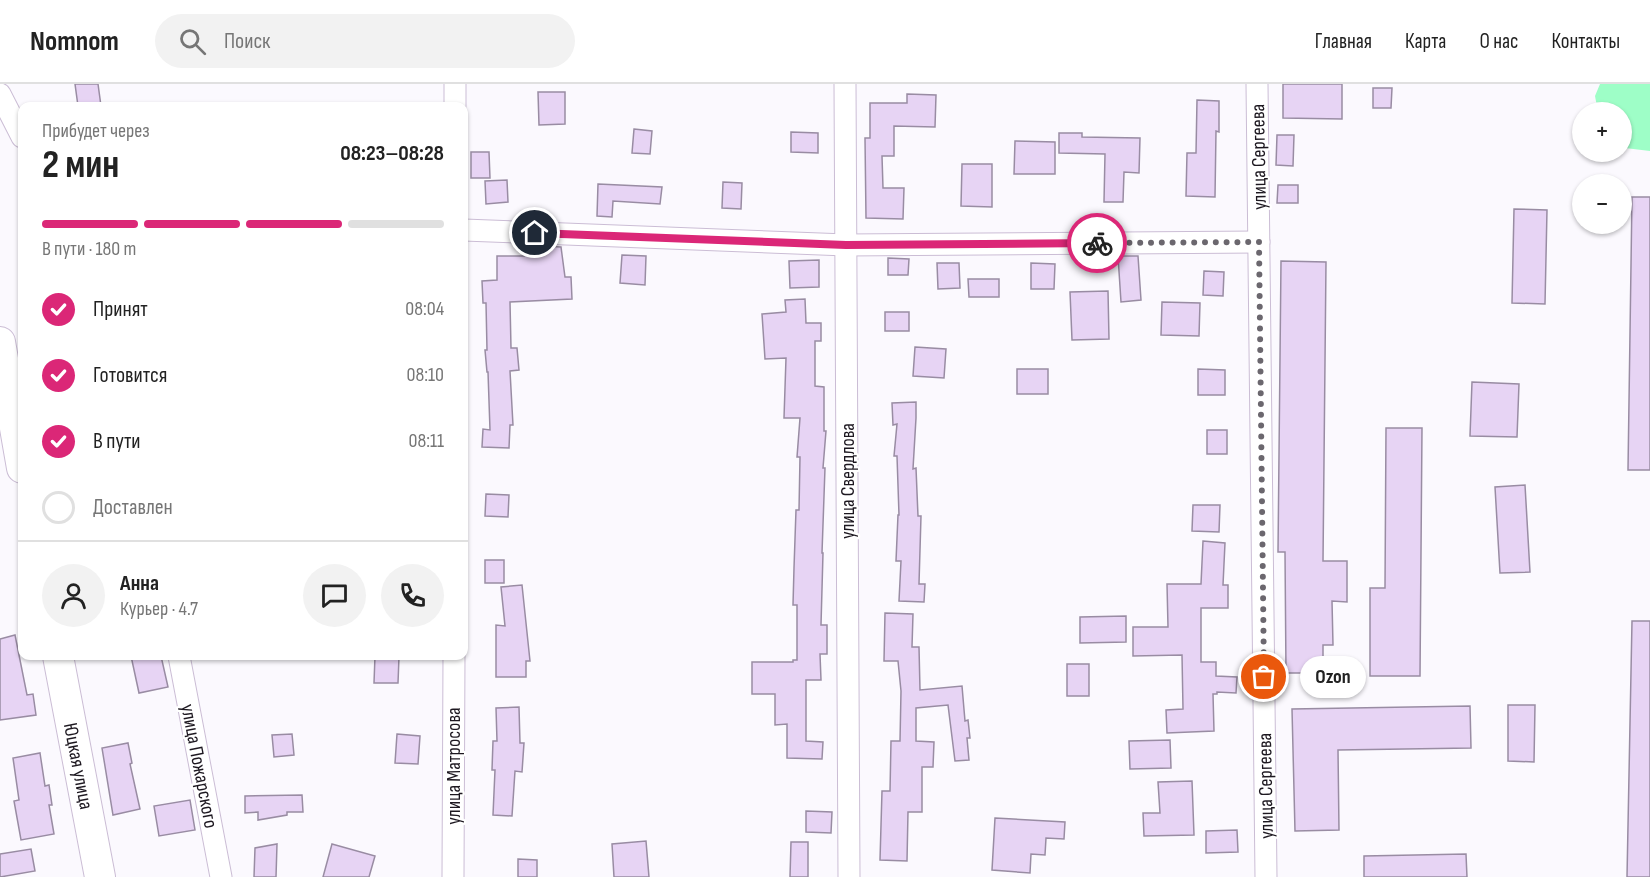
<!DOCTYPE html>
<html lang="ru">
<meta charset="utf-8">
<style>
body{margin:0;font-family:"Sofia Sans Condensed",sans-serif;background:#f2f2f2;color:#222;height:100vh;display:flex;flex-direction:column;font-size:22px;white-space:nowrap}
*{box-sizing:border-box;margin:0}
p{font-size:20px;color:#767676}
.icon{flex:none;width:33px;height:33px;fill:none;stroke:currentColor;stroke-width:2;stroke-linecap:round;stroke-linejoin:round}
.map{position:relative;flex:1;overflow:hidden}
.drawer{position:absolute;left:18px;top:18px;width:450px;height:558px;display:flex;flex-direction:column;background:#fff;border-radius:12px;box-shadow:0 2px 4px #0004}
.drawer>*{flex:none}
.fabs{position:absolute;left:1572px;top:18px;display:grid;gap:12px}
.fabs a{display:grid;place-items:center;width:60px;height:60px;border-radius:50%;background:#fff;box-shadow:0 2px 4px #0004;font-size:30px}
.pin{position:absolute;display:grid;place-items:center;width:51px;height:51px;color:#fff;margin:-26px;border:3px solid #fff;border-radius:50%;box-shadow:0 2px 6px #0007}
.courier{position:absolute;display:grid;place-items:center;width:60px;height:60px;margin:-30px;border:4px solid #db2777;border-radius:50%;background:#fff;color:#222;box-shadow:0 2px 8px #0007}
.bubble{position:absolute;height:42px;border-radius:21px;background:#fff;box-shadow:0 2px 4px #0004;font-size:20px;font-weight:700;line-height:42px;text-align:center}
.summary em{font-style:normal;font-weight:700}
.summary div{display:flex;flex-direction:column-reverse}
.summary{display:flex;align-items:center;justify-content:space-between;height:102px;padding:0 24px}
h1{font-size:39px;font-weight:700;line-height:45px}
.bar{display:grid;grid-template-columns:repeat(4,1fr);gap:9px 6px;align-content:center;height:72px;padding:0 24px}
.bar i{height:8px;border-radius:4px;background:#e0e0e0}
.bar .on{background:#db2777}
.bar p{grid-column:span 4}
.line{display:flex;align-items:center;gap:15px;padding:0 24px;border-top:2px solid #e0e0e0}
.line div{flex:1}
.round{display:grid;place-items:center;flex:none;width:63px;height:63px;border-radius:32px;background:#f2f2f2}
ol{padding:0 24px;list-style:none}
li{display:flex;align-items:center;gap:18px;height:66px}
li p{margin-inline-start:auto}
li .icon{padding:6px;border-radius:50%;background:#db2777;color:#fff;stroke-width:4}
li:last-child{color:#767676}
li i{width:33px;height:33px;border:3px solid #e0e0e0;border-radius:50%}
header{display:flex;align-items:center;gap:36px;box-sizing:border-box;height:84px;padding:0 30px;background:#fff;border-bottom:2px solid #e0e0e0}
header strong{font-size:28px}
nav{display:flex;gap:33px;margin-inline-start:auto;font-size:21px}
.search{width:420px;height:54px;background:#f2f2f2;display:flex;align-items:center;gap:15px;box-sizing:border-box;padding:0 21px;border-radius:33px;color:#767676;font-size:22px}
.map>svg:first-child{display:block}
.green{fill:#9efec7}
.building{fill:#e7d4f4;stroke:#998ca3;stroke-width:1.5}
.lines{fill:none;stroke-linecap:round;stroke-linejoin:round}
.street-casing{stroke:#cbbdd5;stroke-width:23}
.secondary-casing{stroke:#cbbdd5;stroke-width:32}
.street{stroke:#fff;stroke-width:21}
.secondary{stroke:#fff;stroke-width:30}
.done{stroke:#6b676e;stroke-width:6;stroke-dasharray:0 10.8}
.route{stroke:#db2777;stroke-width:8}
.labels{text-anchor:middle;stroke-width:4.5;stroke-linejoin:round;paint-order:stroke}
.street-label{font-size:20px;fill:#1d1820;stroke:#fff}
</style>
<header>
<strong>Nomnom</strong>
<div class="search"><svg class="icon" aria-label="search" viewBox="0 0 24 24"><circle cx="10" cy="10" r="6"/><path d="M15 15l6 6"/></svg>Поиск</div>
<nav><a>Главная</a><a>Карта</a><a>О нас</a><a>Контакты</a></nav>
</header>
<div class="map">
<svg width="1650" height="793" viewBox="0 0 1650 793">
<rect width="100%" height="100%" fill="#fbf9fe"/>
<path class="green" d="M 1600,0 L 1650,0 L 1650,67 L 1625,64 L 1622,62 L 1622,28 L 1598,28 L 1595,12 Z"/>
<g class="building">
<path d="M 75,0 L 98,0 L 101,22 L 78,22 Z"/>
<path d="M 1283,0 L 1342,0 L 1342,35 L 1283,34 Z"/>
<path d="M 1373,4 L 1392,4 L 1391,24 L 1373,24 Z"/>
<path d="M 538,8 L 565,8 L 565,40 L 539,41 Z"/>
<path d="M 907,10 L 936,11 L 935,43 L 894,42 L 894,72 L 882,72 L 883,104 L 904,104 L 903,135 L 866,134 L 865,54 L 870,54 L 870,19 L 907,19 Z"/>
<path d="M 1197,16 L 1219,17 L 1219,48 L 1216,47 L 1215,113 L 1186,112 L 1187,69 L 1196,69 Z"/>
<path d="M 634,45 L 652,47 L 650,70 L 632,69 Z"/>
<path d="M 791,48 L 818,49 L 818,69 L 791,68 Z"/>
<path d="M 1059,49 L 1082,49 L 1082,53 L 1140,54 L 1139,89 L 1124,88 L 1123,118 L 1104,118 L 1105,70 L 1059,69 Z"/>
<path d="M 1277,51 L 1294,51 L 1293,82 L 1276,81 Z"/>
<path d="M 1015,57 L 1055,58 L 1055,90 L 1014,90 Z"/>
<path d="M 471,68 L 489,68 L 490,94 L 471,94 Z"/>
<path d="M 962,80 L 992,80 L 992,123 L 961,122 Z"/>
<path d="M 507,96 L 508,118 L 486,120 L 485,97 Z"/>
<path d="M 723,98 L 742,99 L 741,125 L 722,124 Z"/>
<path d="M 598,100 L 662,103 L 660,120 L 613,117 L 612,133 L 597,132 Z"/>
<path d="M 1278,101 L 1298,101 L 1298,119 L 1277,119 Z"/>
<path d="M 1632,113 L 1650,113 L 1650,386 L 1628,386 Z"/>
<path d="M 1514,125 L 1547,126 L 1545,220 L 1512,219 Z"/>
<path d="M 542,162 L 561,163 L 565,193 L 571,193 L 572,215 L 510,218 L 511,264 L 517,264 L 519,286 L 510,287 L 513,341 L 510,341 L 509,364 L 482,363 L 483,345 L 490,346 L 488,288 L 487,288 L 485,266 L 487,266 L 486,219 L 483,219 L 482,197 L 497,196 L 497,172 L 524,172 L 523,164 Z"/>
<path d="M 622,171 L 646,172 L 645,201 L 620,199 Z"/>
<path d="M 1118,172 L 1138,172 L 1141,216 L 1121,218 Z"/>
<path d="M 888,174 L 909,175 L 908,191 L 888,191 Z"/>
<path d="M 819,176 L 819,203 L 790,204 L 789,177 Z"/>
<path d="M 1281,177 L 1326,178 L 1323,477 L 1347,477 L 1347,518 L 1332,517 L 1333,561 L 1323,561 L 1323,589 L 1286,589 L 1285,468 L 1278,468 Z"/>
<path d="M 937,179 L 959,179 L 960,204 L 938,205 Z"/>
<path d="M 1031,179 L 1055,180 L 1054,205 L 1031,205 Z"/>
<path d="M 1204,187 L 1224,188 L 1223,212 L 1203,211 Z"/>
<path d="M 968,195 L 999,195 L 999,213 L 969,213 Z"/>
<path d="M 1108,207 L 1109,255 L 1072,256 L 1070,208 Z"/>
<path d="M 805,215 L 806,239 L 821,239 L 821,257 L 815,257 L 815,302 L 824,303 L 824,347 L 826,347 L 823,384 L 825,384 L 822,469 L 823,469 L 821,541 L 827,541 L 827,570 L 820,570 L 821,596 L 806,596 L 806,657 L 823,658 L 822,675 L 787,674 L 787,640 L 775,641 L 775,610 L 752,610 L 752,578 L 793,578 L 793,576 L 797,576 L 797,521 L 793,521 L 794,484 L 796,426 L 799,426 L 800,373 L 797,373 L 800,334 L 784,334 L 786,274 L 765,275 L 762,230 L 786,228 L 785,216 Z"/>
<path d="M 1162,218 L 1200,219 L 1199,252 L 1161,251 Z"/>
<rect x="885" y="228" width="24" height="19"/>
<path d="M 915,263 L 946,265 L 944,294 L 913,292 Z"/>
<rect x="1017" y="285" width="31" height="25"/>
<path d="M 1198,285 L 1225,286 L 1225,311 L 1198,311 Z"/>
<path d="M 1472,298 L 1519,300 L 1517,353 L 1470,352 Z"/>
<path d="M 916,318 L 916,334 L 913,385 L 916,384 L 918,432 L 921,432 L 919,500 L 925,500 L 924,518 L 899,517 L 901,477 L 896,477 L 898,431 L 899,431 L 897,372 L 894,372 L 897,340 L 893,341 L 892,319 Z"/>
<path d="M 1386,344 L 1422,344 L 1420,592 L 1370,592 L 1370,504 L 1385,504 Z"/>
<rect x="1207" y="346" width="20" height="24"/>
<path d="M 1525,401 L 1530,488 L 1500,489 L 1495,403 Z"/>
<path d="M 486,410 L 509,411 L 508,433 L 485,432 Z"/>
<path d="M 1193,421 L 1220,421 L 1219,448 L 1192,447 Z"/>
<path d="M 1203,457 L 1225,459 L 1223,501 L 1228,501 L 1228,524 L 1201,524 L 1201,578 L 1216,578 L 1216,592 L 1237,593 L 1236,609 L 1217,608 L 1217,610 L 1213,610 L 1214,647 L 1167,649 L 1166,626 L 1183,625 L 1182,571 L 1133,572 L 1133,543 L 1168,543 L 1167,500 L 1201,500 Z"/>
<rect x="485" y="476" width="19" height="23"/>
<path d="M 522,501 L 530,577 L 526,577 L 526,593 L 496,593 L 496,541 L 505,542 L 501,503 Z"/>
<path d="M 885,529 L 913,530 L 912,563 L 919,563 L 920,606 L 962,602 L 965,637 L 968,636 L 970,654 L 967,654 L 969,676 L 955,677 L 948,621 L 916,624 L 916,657 L 934,658 L 933,683 L 922,683 L 922,728 L 908,728 L 907,777 L 880,776 L 882,707 L 890,707 L 891,657 L 900,657 L 901,607 L 898,577 L 884,577 Z"/>
<path d="M 1126,532 L 1126,558 L 1080,559 L 1080,533 Z"/>
<path d="M 1632,537 L 1650,537 L 1650,793 L 1627,793 Z"/>
<path d="M 15,551 L 27,611 L 33,610 L 36,631 L 0,636 L 0,555 Z"/>
<path d="M 131,572 L 161,572 L 168,603 L 139,609 Z"/>
<path d="M 375,572 L 399,573 L 398,599 L 374,599 Z"/>
<rect x="1067" y="580" width="22" height="32"/>
<path d="M 1508,621 L 1535,621 L 1534,678 L 1508,677 Z"/>
<path d="M 1470,622 L 1471,664 L 1338,666 L 1339,746 L 1295,747 L 1292,625 Z"/>
<path d="M 519,623 L 520,659 L 524,659 L 522,688 L 515,687 L 512,732 L 493,731 L 495,686 L 492,686 L 493,657 L 497,657 L 496,624 Z"/>
<path d="M 292,650 L 294,671 L 274,673 L 272,651 Z"/>
<path d="M 397,650 L 420,652 L 418,680 L 395,679 Z"/>
<path d="M 1170,656 L 1171,684 L 1130,685 L 1129,657 Z"/>
<path d="M 128,659 L 132,679 L 130,680 L 140,725 L 113,731 L 102,664 Z"/>
<path d="M 40,669 L 45,702 L 49,701 L 52,721 L 49,721 L 54,750 L 21,756 L 14,717 L 19,716 L 13,674 Z"/>
<path d="M 1192,697 L 1194,751 L 1144,752 L 1143,729 L 1160,729 L 1158,698 Z"/>
<path d="M 302,711 L 303,728 L 287,728 L 287,731 L 258,736 L 258,728 L 245,729 L 245,712 Z"/>
<path d="M 190,716 L 195,746 L 159,752 L 154,722 Z"/>
<path d="M 806,727 L 832,728 L 831,749 L 806,748 Z"/>
<path d="M 995,734 L 1065,738 L 1064,755 L 1046,754 L 1045,771 L 1031,770 L 1030,789 L 992,786 Z"/>
<path d="M 1237,746 L 1238,768 L 1206,769 L 1206,747 Z"/>
<path d="M 646,757 L 649,793 L 614,793 L 612,760 Z"/>
<path d="M 791,758 L 808,758 L 808,793 L 790,793 Z"/>
<path d="M 277,760 L 276,793 L 254,793 L 255,764 Z"/>
<path d="M 332,760 L 375,772 L 369,793 L 323,793 Z"/>
<path d="M 31,765 L 35,787 L 0,793 L 0,770 Z"/>
<path d="M 1466,770 L 1467,793 L 1364,793 L 1364,772 Z"/>
<path d="M 518,775 L 537,776 L 537,793 L 518,793 Z"/>
</g>
<g class="lines">
<g class="street-casing">
<g id="street">
<path d="M 455,0 L 455,22"/>
<path d="M 845,0 L 849,793"/>
<path d="M 1257,0 L 1266,793"/>
<path d="M 0,10 L 22,53"/>
<path d="M 464,146 L 846,161 L 1259,158"/>
<path d="M 179,572 L 221,793"/>
<path d="M 453,793 L 454,572"/>
</g>
</g>
<g class="secondary-casing">
<g id="secondary">
<path d="M 0,258 L 22,384"/>
<path d="M 58,572 L 100,793"/>
</g>
</g>
<use href="#street" class="street"/>
<use href="#secondary" class="secondary"/>
</g>
<g class="lines">
<path class="done" d="M 1097,159 L 1259,158 L 1264,593"/>
<path class="route" d="M 535,149 L 846,161 L 1097,159"/>
</g>
<g class="labels">
<g class="street-label">
<text transform="translate(1258 73) rotate(-91)" y="7">улица Сергеева</text>
<text transform="translate(847 397) rotate(-90)" y="7">улица Свердлова</text>
<text transform="translate(79 682) rotate(79)" y="7">Юцкая улица</text>
<text transform="translate(200 682) rotate(79)" y="7">улица Пожарского</text>
<text transform="translate(453 682) rotate(-90)" y="7">улица Матросова</text>
<text transform="translate(1265 702) rotate(-91)" y="7">улица Сергеева</text>
</g>
</g>
</svg>
<div class="fabs">
<a>+</a>
<a>−</a>
</div>
<div class="pin" style="left:1264px;top:593px;background:#ea580c"><svg class="icon" aria-label="bag" viewBox="0 0 24 24"><path d="M5 8h14l-1 12H6zM9 8a3 3 0 0 1 6 0"/></svg></div>
<div class="pin" style="left:535px;top:149px;background:#1f2937"><svg class="icon" aria-label="home" viewBox="0 0 24 24"><path d="M3 11l9-7 9 7M6 9v11h12V9"/></svg></div>
<div class="courier" style="left:1097px;top:159px"><svg class="icon" aria-label="bike" viewBox="0 0 24 24"><circle cx="6" cy="16" r="4"/><circle cx="18" cy="16" r="4"/><path d="M6 16l4-8h5l3 8M10 8l3 8H6M13 5h3"/></svg></div>
<div class="bubble" style="left:1300px;top:572px;width:66px">Ozon</div>
<section class="drawer">
<div class="summary"><div><h1>2 мин</h1><p>Прибудет через</p></div><em>08:23–08:28</em></div>
<div class="bar"><i class="on"></i><i class="on"></i><i class="on"></i><i></i><p>В пути · 180 m</p></div>
<ol>
<li><svg class="icon" aria-label="check" viewBox="0 0 24 24"><path d="M5 12l5 5 9-10"/></svg>Принят<p>08:04</p></li>
<li><svg class="icon" aria-label="check" viewBox="0 0 24 24"><path d="M5 12l5 5 9-10"/></svg>Готовится<p>08:10</p></li>
<li><svg class="icon" aria-label="check" viewBox="0 0 24 24"><path d="M5 12l5 5 9-10"/></svg>В пути<p>08:11</p></li>
<li><i></i>Доставлен</li>
</ol>
<div class="line" style="height:108px"><a class="round"><svg class="icon" aria-label="person" viewBox="0 0 24 24"><circle cx="12" cy="8" r="4"/><path d="M4 21q1-7 8-7t8 7"/></svg></a><div><b>Анна</b><p>Курьер · 4.7</p></div><a class="round"><svg class="icon" aria-label="chat" viewBox="0 0 24 24"><path d="M4 5h16v11H9l-5 4z"/></svg></a><a class="round"><svg class="icon" aria-label="phone" viewBox="0 0 24 24"><path d="M5 4h4l2 5-3 2q2 4 5 5l2-3 5 2v4C11 20 4 13 5 4z"/></svg></a></div>
</section>
</div>
